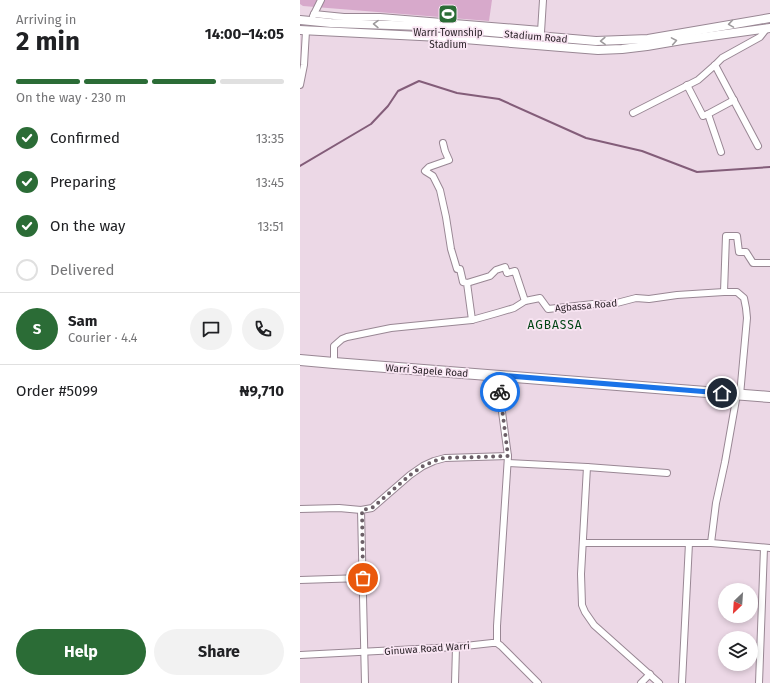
<!DOCTYPE html>
<meta charset="utf-8">
<style>
body{margin:0;font-family:"Fira Sans",sans-serif;background:#f2f2f2;color:#202124;height:100vh;display:flex;flex-direction:column;font-size:15px;white-space:nowrap}
*{box-sizing:border-box;margin:0}
p{font-size:13px;color:#757577}
.icon{flex:none;width:22px;height:22px;fill:none;stroke:currentColor;stroke-width:2;stroke-linecap:round;stroke-linejoin:round}
.map{position:relative;flex:1;overflow:hidden}
.side{display:flex;flex-direction:column;background:#fff;width:300px}
.side>*{flex:none}
.needle{width:26px;rotate:205deg}
.controls{position:absolute;left:418px;top:583px;display:grid;gap:8px}
.controls a{display:grid;place-items:center;width:40px;height:40px;border-radius:50%;background:#fff;box-shadow:0 2px 6px #0003;font-size:20px}
.pin{position:absolute;display:grid;place-items:center;width:34px;height:34px;color:#fff;margin:-17px;border:2px solid #fff;border-radius:50%;box-shadow:0 1px 4px #0007}
.courier{position:absolute;display:grid;place-items:center;width:40px;height:40px;margin:-20px;border:3px solid #1a73e8;border-radius:50%;background:#fff;color:#222;box-shadow:0 1px 5px #0007}
.head em{font-style:normal;font-weight:700}
.head div{display:flex;flex-direction:column-reverse}
.head{display:flex;align-items:center;justify-content:space-between;height:68px;padding:0 16px}
h1{font-size:26px;font-weight:700;line-height:30px}
.bar{display:grid;grid-template-columns:repeat(4,1fr);gap:6px 4px;align-content:center;height:48px;padding:0 16px}
.bar i{height:5px;border-radius:3px;background:#e0e0e0}
.bar .active{background:#2b6c36}
.bar p{grid-column:span 4}
.line{display:flex;align-items:center;gap:10px;padding:0 16px;border-top:1px solid #e0e0e0}
.line div{flex:1}
.round{display:grid;place-items:center;flex:none;width:42px;height:42px;border-radius:21px;background:#f2f2f2}
ol{padding:0 16px;list-style:none}
li{display:flex;align-items:center;gap:12px;height:44px}
li p{margin-inline-start:auto}
li .icon{padding:4px;border-radius:50%;background:#2b6c36;color:#fff;stroke-width:4}
li:last-child{color:#757577}
li i{width:22px;height:22px;border:2px solid #e0e0e0;border-radius:50%}
.cta{display:flex;gap:8px;margin-top:auto;padding:8px 16px}
.cta a{flex:1;height:46px;border-radius:24px;background:#2b6c36;color:#fff;font-size:16px;font-weight:700;line-height:46px;text-align:center}
.cta a+a{background:#f2f2f2;color:#202124}
main{display:flex;flex:1;min-height:0}
.map>svg:first-child{display:block}
.green{fill:#d7a9cb}
.lines{fill:none;stroke-linecap:round;stroke-linejoin:round}
.stream{stroke:#835d79;stroke-width:2}
.minor-casing{stroke:#998794;stroke-width:8}
.secondary-casing{stroke:#998794;stroke-width:10}
.trunk-casing{stroke:#998794;stroke-width:12}
.minor{stroke:#fff;stroke-width:6}
.secondary{stroke:#fff;stroke-width:8}
.trunk{stroke:#fff;stroke-width:10}
.oneway{stroke:#9d9a9c}
.done{stroke:#6b5f67;stroke-width:4;stroke-dasharray:0 7.2}
.route{stroke:#1a73e8;stroke-width:5}
.labels{text-anchor:middle;stroke-width:3.5;stroke-linejoin:round;paint-order:stroke}
.poi-label{font-size:10px;fill:#251e23;stroke:#f9e5f3}
.street-label{font-size:10px;fill:#251e23;stroke:#f9e5f3}
.quarter-label{font-size:12px;letter-spacing:1px;fill:#004414;stroke:#f9e5f3}
</style>
<main>
<section class="side">
<div class="head"><div><h1>2 min</h1><p>Arriving in</p></div><em>14:00–14:05</em></div>
<div class="bar"><i class="active"></i><i class="active"></i><i class="active"></i><i></i><p>On the way · 230 m</p></div>
<ol>
<li><svg class="icon" aria-label="check" viewBox="0 0 24 24"><path d="M5 12l5 5 9-10"/></svg>Confirmed<p>13:35</p></li>
<li><svg class="icon" aria-label="check" viewBox="0 0 24 24"><path d="M5 12l5 5 9-10"/></svg>Preparing<p>13:45</p></li>
<li><svg class="icon" aria-label="check" viewBox="0 0 24 24"><path d="M5 12l5 5 9-10"/></svg>On the way<p>13:51</p></li>
<li><i></i>Delivered</li>
</ol>
<div class="line" style="height:72px"><b class="round" style="background:#2b6c36;color:#fff">S</b><div><b>Sam</b><p>Courier · 4.4</p></div><a class="round"><svg class="icon" aria-label="chat" viewBox="0 0 24 24"><path d="M4 5h16v11H9l-5 4z"/></svg></a><a class="round"><svg class="icon" aria-label="phone" viewBox="0 0 24 24"><path d="M5 4h4l2 5-3 2q2 4 5 5l2-3 5 2v4C11 20 4 13 5 4z"/></svg></a></div>
<div class="line" style="height:52px"><div>Order #5099</div><b>₦9,710</b></div>
<div class="cta"><a>Help</a><a>Share</a></div>
</section>
<div class="map">
<svg width="470" height="683" viewBox="0 0 470 683">
<rect width="100%" height="100%" fill="#ecd8e6"/>
<path class="green" d="M 0,0 L 192,0 L 189,21 L 3,6 L 0,4 Z"/>
<g class="lines">
<path class="stream" d="M 0,166 L 71,124 L 88,106 L 98,91 L 119,81 L 157,93 L 199,99 L 286,138 L 342,151 L 397,172 L 470,167"/>
<g class="minor-casing">
<g id="minor">
<path d="M 14,14 L 44,17 L 80,17 L 241,30"/>
<path d="M 13,16 L 21,0"/>
<path d="M 241,32 L 243,0"/>
<path d="M 415,65 L 458,146"/>
<path d="M 0,85 L 4,65 L 6,31"/>
<path d="M 387,85 L 403,116 L 408,114 L 421,152"/>
<path d="M 333,113 L 398,80 L 415,65 L 422,58 L 460,37 L 467,28"/>
<path d="M 408,114 L 434,100"/>
<path d="M 143,143 L 145,151 L 149,160 L 129,167 L 125,171 L 133,176 L 140,190 L 146,217 L 151,249 L 157,269 L 160,269 L 163,282 L 167,283 L 172,320"/>
<path d="M 167,283 L 190,276 L 196,270 L 205,267 L 207,273 L 215,271 L 225,301"/>
<path d="M 424,292 L 426,236 L 437,236 L 439,252 L 446,252 L 453,263 L 470,263"/>
<path d="M 34,363 L 34,346 L 42,339 L 47,337 L 91,328 L 111,326 L 172,320 L 197,313 L 214,308 L 225,301 L 240,298 L 248,309 L 293,304 L 313,304 L 336,298 L 349,299 L 377,295 L 424,292 L 437,292 L 444,298 L 446,308 L 447,318 L 440,395"/>
<path d="M 208,463 L 287,467 L 367,473"/>
<path d="M 287,467 L 281,574 L 282,605 L 285,612 L 294,625 L 359,683"/>
<path d="M 0,509 L 39,508 L 61,510 L 72,508 L 110,475 L 123,466 L 134,461 L 145,458 L 208,456"/>
<path d="M 61,510 L 65,683"/>
<path d="M 283,543 L 411,543 L 470,548"/>
<path d="M 411,543 L 416,503 L 425,462 L 437,394"/>
<path d="M 0,580 L 63,578"/>
<path d="M 197,643 L 197,626 L 208,456 L 197,375"/>
<path d="M 0,655 L 156,647 L 192,643 L 197,643 L 201,646 L 238,683"/>
<path d="M 155,683 L 156,647"/>
<path d="M 341,683 L 350,674"/>
<path d="M 382,683 L 389,543"/>
<path d="M 459,683 L 464,548"/>
</g>
</g>
<g class="secondary-casing">
<g id="secondary">
<path d="M 0,20 L 31,23 L 121,26 L 296,41 L 348,39 L 470,18"/>
<path d="M 0,30 L 140,37 L 273,48 L 298,50 L 322,49 L 347,46 L 382,40 L 470,28"/>
</g>
</g>
<g class="trunk-casing">
<path id="trunk" d="M 0,360 L 34,363 L 470,397"/>
</g>
<use href="#minor" class="minor"/>
<use href="#secondary" class="secondary"/>
<use href="#trunk" class="trunk"/>
</g>
<defs><path id="oneway-chevron" d="M-2-3.5L2.5 0L-2 3.5" fill="none" stroke-width="1.6" stroke-linecap="round" stroke-linejoin="round"/></defs>
<g class="oneway">
<use href="#oneway-chevron" transform="translate(76 24) rotate(-179)"/>
<use href="#oneway-chevron" transform="translate(431 24) rotate(171)"/>
<use href="#oneway-chevron" transform="translate(303 41) rotate(178)"/>
<use href="#oneway-chevron" transform="translate(374 41) rotate(-10)"/>
</g>
<g class="lines">
<path class="done" d="M 63,578 L 62,510 L 72,508 L 110,475 L 123,466 L 134,461 L 144,458 L 208,456 L 200,392"/>
<path class="route" d="M 200,392 L 197,375 L 422,393"/>
</g>
<defs>
<g id="stadium-square" transform="scale(1)"><rect x="-9" y="-9" width="18" height="18" rx="4" fill="#2b6c36" stroke="#f9e5f3"/><path d="M0-5a6.5 5 0 1 0 0 10a6.5 5 0 1 0 0-10ZM-3.5-1.8h7v3.6h-7Z" fill="#fff"/></g>
</defs>
<g fill-rule="evenodd">
<use href="#stadium-square" x="148" y="14"/>
</g>
<g class="labels">
<g class="poi-label">
<text x="148" y="36">Warri Township<tspan x="148" dy="12">Stadium</tspan></text>
</g>
<g class="street-label">
<text transform="translate(236 36) rotate(5)" y="4">Stadium Road</text>
<text transform="translate(286 305) rotate(-5)" y="4">Agbassa Road</text>
<text transform="translate(127 370) rotate(4)" y="4">Warri Sapele Road</text>
<text transform="translate(127 648) rotate(-4)" y="4">Ginuwa Road Warri</text>
</g>
<g class="quarter-label">
<text x="255" y="329">AGBASSA</text>
</g>
</g>
</svg>
<div class="controls">
<a><svg class="needle" viewBox="-14 -14 28 28"><path d="M0-13l5 13h-10z" fill="#e53935"/><path d="M0 13l5-13h-10z" fill="#757577"/></svg></a>
<a><svg class="icon" aria-label="layers" viewBox="0 0 24 24"><path d="M12 4l9 5-9 5-9-5zM3 14l9 5 9-5"/></svg></a>
</div>
<div class="pin" style="left:63px;top:578px;background:#ea580c"><svg class="icon" aria-label="bag" viewBox="0 0 24 24"><path d="M5 8h14l-1 12H6zM9 8a3 3 0 0 1 6 0"/></svg></div>
<div class="pin" style="left:422px;top:393px;background:#1f2937"><svg class="icon" aria-label="home" viewBox="0 0 24 24"><path d="M3 11l9-7 9 7M6 9v11h12V9"/></svg></div>
<div class="courier" style="left:200px;top:392px"><svg class="icon" aria-label="bike" viewBox="0 0 24 24"><circle cx="6" cy="16" r="4"/><circle cx="18" cy="16" r="4"/><path d="M6 16l4-8h5l3 8M10 8l3 8H6M13 5h3"/></svg></div>
</div>
</main>
